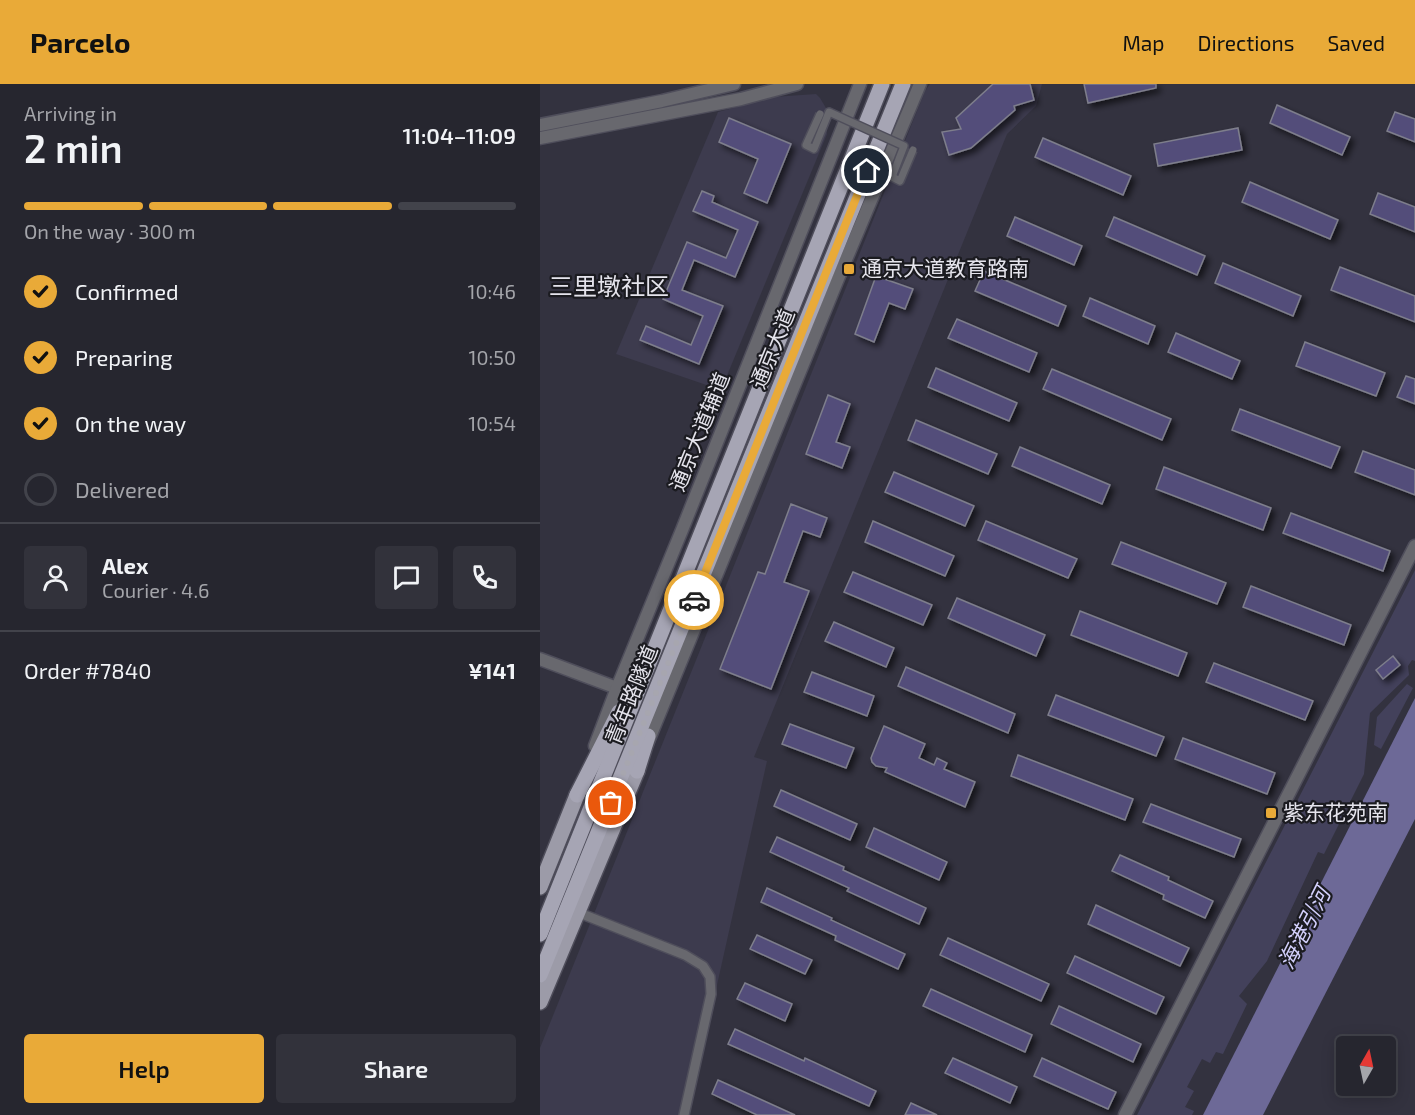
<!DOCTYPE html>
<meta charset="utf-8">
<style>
body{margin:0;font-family:"Exo 2","Noto Sans SC",sans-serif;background:#32323b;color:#f1f3f6;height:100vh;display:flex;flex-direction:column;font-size:22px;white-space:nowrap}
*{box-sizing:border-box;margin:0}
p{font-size:20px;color:#a4a5aa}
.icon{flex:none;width:33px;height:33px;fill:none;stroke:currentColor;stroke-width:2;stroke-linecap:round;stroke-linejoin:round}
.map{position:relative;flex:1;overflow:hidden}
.details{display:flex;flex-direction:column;background:#26262f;width:540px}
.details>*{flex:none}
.needle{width:39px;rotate:9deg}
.tools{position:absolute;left:796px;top:952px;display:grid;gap:12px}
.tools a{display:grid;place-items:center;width:60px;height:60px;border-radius:6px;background:#26262f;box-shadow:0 3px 15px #0003,0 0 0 2px #42434b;font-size:30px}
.pin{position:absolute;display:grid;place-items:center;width:51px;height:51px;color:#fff;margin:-26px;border:3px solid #fff;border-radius:50%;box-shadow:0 2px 6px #0007}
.courier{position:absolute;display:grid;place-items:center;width:60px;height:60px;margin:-30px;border:4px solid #e9aa38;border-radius:50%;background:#fff;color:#222;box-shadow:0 2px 8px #0007}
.head em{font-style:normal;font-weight:600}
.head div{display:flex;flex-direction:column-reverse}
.head{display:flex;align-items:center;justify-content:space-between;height:102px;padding:0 24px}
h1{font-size:39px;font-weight:600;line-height:45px}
.bar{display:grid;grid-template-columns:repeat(4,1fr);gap:9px 6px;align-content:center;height:72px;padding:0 24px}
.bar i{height:8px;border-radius:4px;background:#42434b}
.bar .active{background:#e9aa38}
.bar p{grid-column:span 4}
.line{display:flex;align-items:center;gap:15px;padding:0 24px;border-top:2px solid #42434b}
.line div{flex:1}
.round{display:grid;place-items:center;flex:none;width:63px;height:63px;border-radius:6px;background:#32323b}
ol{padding:0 24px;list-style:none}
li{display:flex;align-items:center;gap:18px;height:66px}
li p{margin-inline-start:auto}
li .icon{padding:6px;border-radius:50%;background:#e9aa38;color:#111;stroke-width:4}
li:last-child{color:#a4a5aa}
li i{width:33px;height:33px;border:3px solid #42434b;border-radius:50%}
.action{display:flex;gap:12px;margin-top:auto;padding:12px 24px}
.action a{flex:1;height:69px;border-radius:6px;background:#e9aa38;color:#111;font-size:24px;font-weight:600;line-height:69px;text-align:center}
.action a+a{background:#32323b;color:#f1f3f6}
header{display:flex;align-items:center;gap:36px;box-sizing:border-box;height:84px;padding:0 30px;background:#e9aa38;color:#111}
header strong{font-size:28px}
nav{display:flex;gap:33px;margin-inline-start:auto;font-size:21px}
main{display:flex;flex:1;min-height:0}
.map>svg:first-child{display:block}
.built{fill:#3d3b4e}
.green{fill:#43415b}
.water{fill:#6d6997}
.building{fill:#534e7a;stroke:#7e7e8c;stroke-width:1.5;filter:url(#shadow)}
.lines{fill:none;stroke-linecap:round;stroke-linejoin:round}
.minor-casing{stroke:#4f4e5b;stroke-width:12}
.tertiary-casing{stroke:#4f4e5b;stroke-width:15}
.primary-casing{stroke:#4f4e5b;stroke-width:18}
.trunk-casing{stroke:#4f4e5b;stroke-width:18}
.minor{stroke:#68686e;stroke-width:9}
.tertiary{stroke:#68686e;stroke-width:12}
.primary{stroke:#9c9ba8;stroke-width:15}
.trunk{stroke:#a6a5b4;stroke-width:15}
.pedestrian-bridge-casing{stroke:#4f4e5b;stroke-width:10;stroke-linecap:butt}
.pedestrian-bridge{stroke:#68686e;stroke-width:7}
.done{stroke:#a7a6af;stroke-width:6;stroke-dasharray:0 10.8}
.route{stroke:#e9aa38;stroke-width:8}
.poi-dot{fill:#e9aa38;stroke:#1b1b20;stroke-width:2}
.labels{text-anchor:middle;stroke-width:4.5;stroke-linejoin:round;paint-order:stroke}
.poi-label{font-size:21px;fill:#e5e4ec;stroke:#1b1b20;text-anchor:start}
.street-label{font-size:21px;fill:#e5e4ec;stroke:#1b1b20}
.water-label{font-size:22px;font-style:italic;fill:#d3d0fc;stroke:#1b1b20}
.quarter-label{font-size:24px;fill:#e5e4ec;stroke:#1b1b20}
</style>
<header>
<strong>Parcelo</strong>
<nav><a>Map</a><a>Directions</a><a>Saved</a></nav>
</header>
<main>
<section class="details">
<div class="head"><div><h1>2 min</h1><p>Arriving in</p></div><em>11:04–11:09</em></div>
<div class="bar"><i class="active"></i><i class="active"></i><i class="active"></i><i></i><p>On the way · 300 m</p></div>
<ol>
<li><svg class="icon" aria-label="check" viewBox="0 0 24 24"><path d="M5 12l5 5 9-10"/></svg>Confirmed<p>10:46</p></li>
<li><svg class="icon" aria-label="check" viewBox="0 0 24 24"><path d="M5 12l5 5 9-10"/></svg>Preparing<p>10:50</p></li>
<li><svg class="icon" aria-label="check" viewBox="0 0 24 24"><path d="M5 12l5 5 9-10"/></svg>On the way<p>10:54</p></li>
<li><i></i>Delivered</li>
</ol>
<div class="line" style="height:108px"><a class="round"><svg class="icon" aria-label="person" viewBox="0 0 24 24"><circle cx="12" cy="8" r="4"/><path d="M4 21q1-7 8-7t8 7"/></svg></a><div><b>Alex</b><p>Courier · 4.6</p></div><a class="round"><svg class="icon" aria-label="chat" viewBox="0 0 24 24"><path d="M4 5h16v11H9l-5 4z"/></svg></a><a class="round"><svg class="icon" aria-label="phone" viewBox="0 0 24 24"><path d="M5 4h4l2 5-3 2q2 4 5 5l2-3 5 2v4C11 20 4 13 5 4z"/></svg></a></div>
<div class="line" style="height:78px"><div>Order #7840</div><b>¥141</b></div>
<div class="action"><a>Help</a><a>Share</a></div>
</section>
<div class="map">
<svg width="875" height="1031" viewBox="0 0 875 1031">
<defs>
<filter id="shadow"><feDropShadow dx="4" dy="4" stdDeviation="3" flood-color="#0009"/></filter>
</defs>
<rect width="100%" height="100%" fill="#33323f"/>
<g class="built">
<path d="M 390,0 L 502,0 L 496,22 L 467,50 L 214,673 L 227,677 L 148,1031 L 0,1031 L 0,964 L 385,7 Z"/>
<path d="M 276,10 L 280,14 L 286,24 L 287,50 L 181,306 L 76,270 L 178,28 L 233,13 Z"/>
</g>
<g class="green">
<path d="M 875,486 L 875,577 L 872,576 L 868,582 L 869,591 L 830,629 L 824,690 L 784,770 L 778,768 L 727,877 L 699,912 L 707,920 L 683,970 L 676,968 L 670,979 L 662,975 L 647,1003 L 654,1007 L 645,1023 L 654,1027 L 652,1031 L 597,1031 Z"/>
<path d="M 867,600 L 873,604 L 841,665 L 834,661 L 837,633 Z"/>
</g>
<path class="water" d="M 875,614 L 875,735 L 723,1031 L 663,1031 Z"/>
<g class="building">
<path d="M 453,0 L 490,0 L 494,16 L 474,22 L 475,26 L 431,64 L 409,71 L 402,48 L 421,45 L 416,34 Z"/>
<path d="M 544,0 L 616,0 L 616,4 L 548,19 Z"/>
<path d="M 737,21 L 810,53 L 802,71 L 730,39 Z"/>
<path d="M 855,28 L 875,35 L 875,58 L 847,47 Z"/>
<path d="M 189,34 L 251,60 L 227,119 L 204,109 L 218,75 L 179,58 Z"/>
<path d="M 698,44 L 702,66 L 618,82 L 614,60 Z"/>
<path d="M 503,54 L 591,92 L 583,111 L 495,73 Z"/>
<path d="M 710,98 L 798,136 L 790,155 L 702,118 Z"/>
<path d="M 162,107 L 174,112 L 172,118 L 218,138 L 195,193 L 154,176 L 142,206 L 183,222 L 159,280 L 100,256 L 106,242 L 151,261 L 163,232 L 123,215 L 147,158 L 186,174 L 198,146 L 153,127 Z"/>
<path d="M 838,109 L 875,123 L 875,148 L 830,130 Z"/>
<path d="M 475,133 L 542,162 L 534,181 L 467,152 Z"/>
<path d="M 574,133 L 665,172 L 657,191 L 566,152 Z"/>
<path d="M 683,179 L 761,212 L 753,232 L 675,199 Z"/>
<path d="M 800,183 L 875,212 L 875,238 L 791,206 Z"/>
<path d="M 444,187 L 526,222 L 518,242 L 435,207 Z"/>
<path d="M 336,192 L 373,205 L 365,225 L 349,219 L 334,258 L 315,250 Z"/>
<path d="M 550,214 L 615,242 L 608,260 L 543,232 Z"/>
<path d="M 417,235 L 497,269 L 489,288 L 408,254 Z"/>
<path d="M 636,249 L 700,277 L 692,295 L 628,268 Z"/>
<path d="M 765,258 L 845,289 L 836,312 L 756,282 Z"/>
<path d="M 396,284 L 477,319 L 469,337 L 388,303 Z"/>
<path d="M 512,285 L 631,335 L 622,356 L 503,305 Z"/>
<path d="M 866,292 L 875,295 L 875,320 L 857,313 Z"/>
<path d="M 288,311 L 310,320 L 296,358 L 310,363 L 302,384 L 266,370 Z"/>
<path d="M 700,325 L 800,363 L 791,384 L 692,346 Z"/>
<path d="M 376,336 L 457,370 L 448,390 L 368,356 Z"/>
<path d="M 480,363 L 570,401 L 562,420 L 472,382 Z"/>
<path d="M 823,367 L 875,386 L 875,411 L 815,388 Z"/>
<path d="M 624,383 L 731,424 L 723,446 L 616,405 Z"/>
<path d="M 354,388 L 434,422 L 425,442 L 345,408 Z"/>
<path d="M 251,420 L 287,434 L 280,453 L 263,447 L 244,498 L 269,507 L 231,605 L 180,585 L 218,488 L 225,490 Z"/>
<path d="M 751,429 L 850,467 L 843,487 L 743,449 Z"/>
<path d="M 333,437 L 414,472 L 405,492 L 325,458 Z"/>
<path d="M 446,437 L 537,475 L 528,494 L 438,456 Z"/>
<path d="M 581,458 L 686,499 L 677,520 L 572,480 Z"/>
<path d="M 313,488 L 392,521 L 383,541 L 304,508 Z"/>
<path d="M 711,502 L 811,541 L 804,561 L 703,523 Z"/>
<path d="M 417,514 L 505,551 L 496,572 L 408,534 Z"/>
<path d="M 540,527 L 647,569 L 638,592 L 531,551 Z"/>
<path d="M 294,538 L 354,564 L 346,583 L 285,557 Z"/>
<path d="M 853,572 L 860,581 L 843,595 L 836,586 Z"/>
<path d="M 674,579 L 773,617 L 765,636 L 666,598 Z"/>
<path d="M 366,583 L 475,630 L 468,649 L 358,602 Z"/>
<path d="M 272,588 L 334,612 L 327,632 L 264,608 Z"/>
<path d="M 516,611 L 624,653 L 616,672 L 508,631 Z"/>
<path d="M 250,640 L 314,664 L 306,684 L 242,660 Z"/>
<path d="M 344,642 L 385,660 L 379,674 L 394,681 L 397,674 L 407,679 L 404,685 L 435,698 L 425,723 L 345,688 L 347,684 L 336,682 L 332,678 L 331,674 L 333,669 Z"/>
<path d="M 643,654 L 735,689 L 727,710 L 635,675 Z"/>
<path d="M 478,671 L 593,715 L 585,736 L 471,692 Z"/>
<path d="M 241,706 L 317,740 L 310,756 L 234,722 Z"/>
<path d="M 611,720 L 701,755 L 694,773 L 603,738 Z"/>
<path d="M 334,744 L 407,778 L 399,796 L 326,763 Z"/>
<path d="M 237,753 L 304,783 L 303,786 L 386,824 L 379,840 L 307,807 L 309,804 L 230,768 Z"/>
<path d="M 580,771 L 629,793 L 628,796 L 673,817 L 665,834 L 623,815 L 624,811 L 572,787 Z"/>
<path d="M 227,804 L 292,834 L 291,836 L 365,870 L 358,885 L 295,856 L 296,852 L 221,818 Z"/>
<path d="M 556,821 L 649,864 L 640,882 L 548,840 Z"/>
<path d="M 217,851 L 272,876 L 265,890 L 210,865 Z"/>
<path d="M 408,854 L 509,900 L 501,917 L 400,871 Z"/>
<path d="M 535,872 L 624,913 L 616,930 L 527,889 Z"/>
<path d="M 205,899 L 252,920 L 245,937 L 197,915 Z"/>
<path d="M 391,905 L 492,951 L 485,968 L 383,922 Z"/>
<path d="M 519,922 L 601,960 L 593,978 L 511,940 Z"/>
<path d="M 195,945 L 264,977 L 265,974 L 336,1007 L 329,1022 L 188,960 Z"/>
<path d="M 413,974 L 477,1003 L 470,1019 L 405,989 Z"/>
<path d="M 502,974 L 576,1008 L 568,1025 L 494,992 Z"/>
<path d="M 178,996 L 255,1031 L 217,1031 L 172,1010 Z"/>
<path d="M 371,1019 L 397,1031 L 365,1031 Z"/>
</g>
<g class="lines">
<g class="minor-casing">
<path id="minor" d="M 37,828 L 145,871 L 163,882 L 170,893 L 171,910 L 144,1031"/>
</g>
<g class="tertiary-casing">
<g id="tertiary">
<path d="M 0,41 L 122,17 L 194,0"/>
<path d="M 0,54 L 201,15 L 257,0"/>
<path d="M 0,575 L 77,604"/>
<path d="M 107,660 L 302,185 L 380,0"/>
<path d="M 55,662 L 77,604 L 142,446 L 320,0"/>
<path d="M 585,1031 L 875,462"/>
</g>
</g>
<g class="primary-casing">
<g id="primary">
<path d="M 0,803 L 37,711"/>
<path d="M 0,918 L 97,687"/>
</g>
</g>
<g class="trunk-casing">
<g id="trunk">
<path d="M 97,687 L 108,652"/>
<path d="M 37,711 L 79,628"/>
<path d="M 0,850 L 342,0"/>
<path d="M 0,891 L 363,0"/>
</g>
</g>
<use href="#minor" class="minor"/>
<use href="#tertiary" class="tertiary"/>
<use href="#primary" class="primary"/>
<use href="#trunk" class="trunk"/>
<g class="pedestrian-bridge-casing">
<path id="pedestrian-bridge" d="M 280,30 L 266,61 L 274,65 L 289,28 L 364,62 L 352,93 L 360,97 L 373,66"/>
</g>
<use href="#pedestrian-bridge" class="pedestrian-bridge"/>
</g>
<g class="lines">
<path class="done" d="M 71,719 L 154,516"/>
<path class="route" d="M 154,516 L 327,87"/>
</g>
<g class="poi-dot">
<rect x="303" y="179" width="12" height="12" rx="3"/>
<rect x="725" y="723" width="12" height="12" rx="3"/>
</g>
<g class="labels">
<g class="poi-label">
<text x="321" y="192">通京大道教育路南</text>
<text x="743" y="736">紫东花苑南</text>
</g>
<g class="street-label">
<text transform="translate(233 265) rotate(-68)" y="7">通京大道</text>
<text transform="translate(160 348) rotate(-68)" y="7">通京大道辅道</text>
<text transform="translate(92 611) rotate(-68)" y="7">青年路隧道</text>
</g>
<g class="water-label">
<text transform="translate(764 844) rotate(-63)" y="8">海港引河</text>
</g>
<g class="quarter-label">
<text x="69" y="211">三里墩社区</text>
</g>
</g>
</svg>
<div class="tools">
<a><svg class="needle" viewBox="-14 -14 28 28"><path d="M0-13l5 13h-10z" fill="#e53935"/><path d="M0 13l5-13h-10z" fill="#a4a5aa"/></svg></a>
</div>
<div class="pin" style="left:71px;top:719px;background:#ea580c"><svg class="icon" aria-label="bag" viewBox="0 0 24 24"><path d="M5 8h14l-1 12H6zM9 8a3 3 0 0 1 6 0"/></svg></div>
<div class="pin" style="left:327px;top:87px;background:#1f2937"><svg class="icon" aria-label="home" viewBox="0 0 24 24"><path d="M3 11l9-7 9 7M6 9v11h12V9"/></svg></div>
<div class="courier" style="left:154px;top:516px"><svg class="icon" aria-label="car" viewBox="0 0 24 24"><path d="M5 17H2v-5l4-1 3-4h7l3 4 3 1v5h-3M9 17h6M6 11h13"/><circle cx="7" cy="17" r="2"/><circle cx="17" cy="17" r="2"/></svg></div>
</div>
</main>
